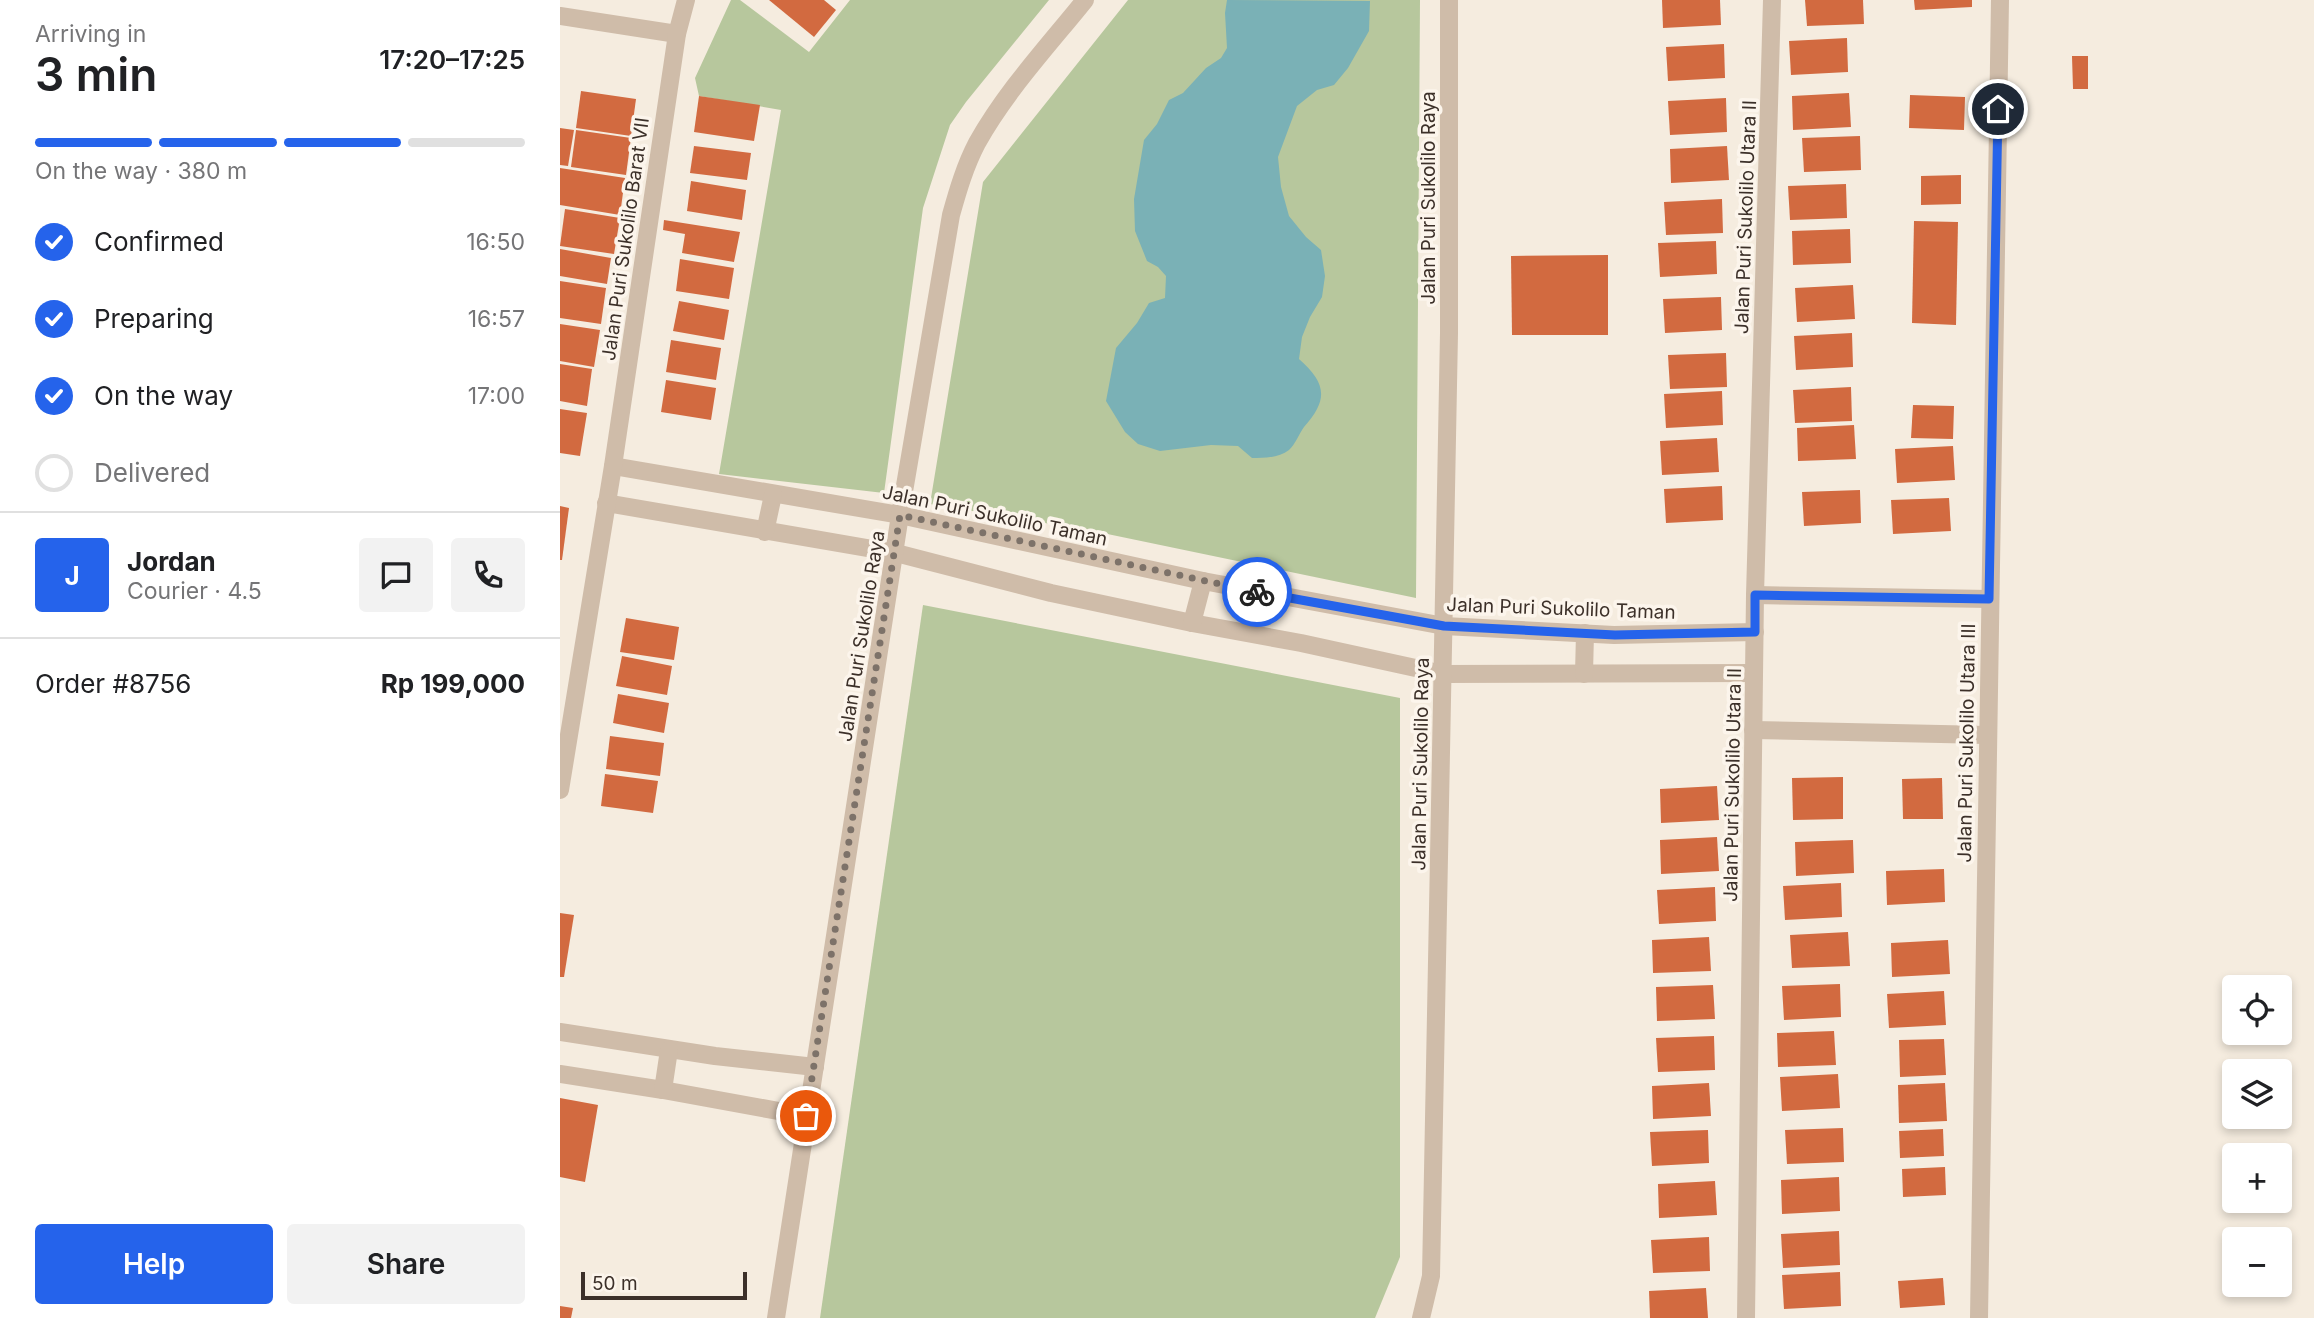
<!DOCTYPE html>
<meta charset="utf-8">
<style>
body{margin:0;font-family:Inter,sans-serif;background:#f2f2f2;color:#202124;height:100vh;display:flex;flex-direction:column;font-size:26px;white-space:nowrap}
*{box-sizing:border-box;margin:0}
p{font-size:23px;color:#757577}
.icon{flex:none;width:38px;height:38px;fill:none;stroke:currentColor;stroke-width:2;stroke-linecap:round;stroke-linejoin:round}
.map{position:relative;flex:1;overflow:hidden}
.side{display:flex;flex-direction:column;background:#fff;width:560px}
.side>*{flex:none}
.fabs{position:absolute;left:1662px;top:975px;display:grid;gap:14px}
.fabs a{display:grid;place-items:center;width:70px;height:70px;border-radius:7px;background:#fff;box-shadow:0 4px 10px #0003;font-size:35px}
.scale{position:absolute;left:21px;bottom:18px;width:166px;box-sizing:border-box;padding-left:7px;border:4px solid #3c3029;border-top:0;font-size:19px;line-height:24px;white-space:nowrap;color:#3c3029;-webkit-text-stroke:5px #fcf5ec;paint-order:stroke}
.pin{position:absolute;display:grid;place-items:center;width:60px;height:60px;color:#fff;margin:-30px;border:4px solid #fff;border-radius:50%;box-shadow:0 2px 7px #0007}
.courier{position:absolute;display:grid;place-items:center;width:70px;height:70px;margin:-35px;border:5px solid #2563eb;border-radius:50%;background:#fff;color:#222;box-shadow:0 2px 9px #0007}
.summary em{font-style:normal;font-weight:600}
.summary div{display:flex;flex-direction:column-reverse}
.summary{display:flex;align-items:center;justify-content:space-between;height:119px;padding:0 35px}
h1{font-size:46px;font-weight:600;line-height:52px}
.bar{display:grid;grid-template-columns:repeat(4,1fr);gap:10px 7px;align-content:center;height:84px;padding:0 35px}
.bar i{height:9px;border-radius:5px;background:#e0e0e0}
.bar .selected{background:#2563eb}
.bar p{grid-column:span 4}
.line{display:flex;align-items:center;gap:18px;padding:0 35px;border-top:2px solid #e0e0e0}
.line div{flex:1}
.round{display:grid;place-items:center;flex:none;width:74px;height:74px;border-radius:7px;background:#f2f2f2}
ol{padding:0 35px;list-style:none}
li{display:flex;align-items:center;gap:21px;height:77px}
li p{margin-inline-start:auto}
li .icon{padding:7px;border-radius:50%;background:#2563eb;color:#fff;stroke-width:4}
li:last-child{color:#757577}
li i{width:38px;height:38px;border:4px solid #e0e0e0;border-radius:50%}
.button{display:flex;gap:14px;margin-top:auto;padding:14px 35px}
.button a{flex:1;height:80px;border-radius:7px;background:#2563eb;color:#fff;font-size:28px;font-weight:600;line-height:80px;text-align:center}
.button a+a{background:#f2f2f2;color:#202124}
main{display:flex;flex:1;min-height:0}
.map>svg:first-child{display:block}
.green{fill:#b7c79d}
.water{fill:#7ab1b6}
.building{fill:#d26a40}
.lines{fill:none;stroke-linecap:round;stroke-linejoin:round}
.minor{stroke:#cfbca9;stroke-width:18}
.done{stroke:#7d7269;stroke-width:7;stroke-dasharray:0 12.6}
.route{stroke:#2563eb;stroke-width:9}
.labels{text-anchor:middle;stroke-width:7;stroke-linejoin:round;paint-order:stroke}
.street-label{font-size:19px;fill:#3c3029;stroke:#fcf5ec}
</style>
<main>
<section class="side">
<div class="summary"><div><h1>3 min</h1><p>Arriving in</p></div><em>17:20–17:25</em></div>
<div class="bar"><i class="selected"></i><i class="selected"></i><i class="selected"></i><i></i><p>On the way · 380 m</p></div>
<ol>
<li><svg class="icon" aria-label="check" viewBox="0 0 24 24"><path d="M5 12l5 5 9-10"/></svg>Confirmed<p>16:50</p></li>
<li><svg class="icon" aria-label="check" viewBox="0 0 24 24"><path d="M5 12l5 5 9-10"/></svg>Preparing<p>16:57</p></li>
<li><svg class="icon" aria-label="check" viewBox="0 0 24 24"><path d="M5 12l5 5 9-10"/></svg>On the way<p>17:00</p></li>
<li><i></i>Delivered</li>
</ol>
<div class="line" style="height:126px"><b class="round" style="background:#2563eb;color:#fff">J</b><div><b>Jordan</b><p>Courier · 4.5</p></div><a class="round"><svg class="icon" aria-label="chat" viewBox="0 0 24 24"><path d="M4 5h16v11H9l-5 4z"/></svg></a><a class="round"><svg class="icon" aria-label="phone" viewBox="0 0 24 24"><path d="M5 4h4l2 5-3 2q2 4 5 5l2-3 5 2v4C11 20 4 13 5 4z"/></svg></a></div>
<div class="line" style="height:91px"><div>Order #8756</div><b>Rp 199,000</b></div>
<div class="button"><a>Help</a><a>Share</a></div>
</section>
<div class="map">
<svg width="1754" height="1318" viewBox="0 0 1754 1318">
<rect width="100%" height="100%" fill="#f5ecdf"/>
<g class="green">
<path d="M 171,0 L 180,0 L 249,52 L 290,0 L 489,0 L 406,102 L 390,125 L 363,208 L 324,493 L 159,474 L 221,110 L 139,96 L 135,78 Z"/>
<path d="M 568,0 L 860,0 L 856,598 L 533,531 L 370,504 L 423,182 Z"/>
<path d="M 363,605 L 840,698 L 840,1257 L 815,1318 L 260,1318 Z"/>
</g>
<path class="water" d="M 667,0 L 810,1 L 809,31 L 788,68 L 774,85 L 757,90 L 737,106 L 718,157 L 721,187 L 729,216 L 746,237 L 761,250 L 765,276 L 762,297 L 750,317 L 742,337 L 739,359 C 766,383 769,399 744,427 C 739,434 735,445 729,450 C 719,458 703,458 692,458 L 678,446 L 651,445 L 600,451 L 578,444 L 565,432 L 546,401 L 556,348 L 577,323 L 589,303 L 605,298 L 606,276 L 598,267 L 587,261 L 575,231 L 574,199 L 584,140 L 597,124 L 609,100 L 623,93 L 646,68 L 661,58 L 667,48 L 665,13 Z"/>
<g class="building">
<path d="M 209,0 L 264,0 L 276,10 L 254,37 Z"/>
<path d="M 1102,0 L 1160,0 L 1161,25 L 1103,28 Z"/>
<path d="M 1245,0 L 1303,0 L 1304,24 L 1247,26 Z"/>
<path d="M 1354,0 L 1412,0 L 1412,7 L 1355,10 Z"/>
<path d="M 1287,38 L 1288,72 L 1231,75 L 1229,41 Z"/>
<path d="M 1164,44 L 1165,78 L 1108,81 L 1106,47 Z"/>
<path d="M 1512,56 L 1528,56 L 1528,89 L 1513,89 Z"/>
<path d="M 21,91 L 76,99 L 71,136 L 16,128 Z"/>
<path d="M 1289,93 L 1291,127 L 1233,130 L 1232,96 Z"/>
<path d="M 1350,95 L 1405,97 L 1404,130 L 1349,128 Z"/>
<path d="M 139,96 L 200,105 L 194,141 L 134,132 Z"/>
<path d="M 1166,98 L 1167,132 L 1110,135 L 1108,101 Z"/>
<path d="M 0,128 L 14,130 L 8,166 L 0,165 Z"/>
<path d="M 16,130 L 71,138 L 66,175 L 11,167 Z"/>
<path d="M 1300,136 L 1301,170 L 1244,172 L 1242,138 Z"/>
<path d="M 134,146 L 191,153 L 187,180 L 130,173 Z"/>
<path d="M 1167,146 L 1169,180 L 1111,183 L 1110,149 Z"/>
<path d="M 0,168 L 65,178 L 60,215 L 0,205 Z"/>
<path d="M 1401,175 L 1401,204 L 1361,205 L 1361,176 Z"/>
<path d="M 131,181 L 186,190 L 182,220 L 127,211 Z"/>
<path d="M 1286,184 L 1287,218 L 1230,220 L 1228,186 Z"/>
<path d="M 1162,199 L 1163,233 L 1106,235 L 1104,202 Z"/>
<path d="M 5,209 L 60,218 L 54,254 L 0,246 Z"/>
<path d="M 104,220 L 180,232 L 174,262 L 122,253 L 125,234 L 103,230 Z"/>
<path d="M 1354,221 L 1398,222 L 1396,325 L 1352,323 Z"/>
<path d="M 1290,229 L 1291,263 L 1233,265 L 1232,231 Z"/>
<path d="M 1156,241 L 1157,274 L 1100,277 L 1098,243 Z"/>
<path d="M 0,249 L 51,258 L 47,284 L 0,276 Z"/>
<path d="M 1048,255 L 1048,335 L 952,335 L 951,256 Z"/>
<path d="M 120,259 L 174,268 L 169,299 L 116,291 Z"/>
<path d="M 0,281 L 46,288 L 41,324 L 0,318 Z"/>
<path d="M 1293,285 L 1295,319 L 1237,322 L 1235,288 Z"/>
<path d="M 1161,297 L 1162,330 L 1105,333 L 1103,299 Z"/>
<path d="M 119,301 L 169,310 L 164,340 L 113,331 Z"/>
<path d="M 0,324 L 40,330 L 34,367 L 0,361 Z"/>
<path d="M 1292,333 L 1293,367 L 1236,370 L 1234,336 Z"/>
<path d="M 111,340 L 161,348 L 156,380 L 106,372 Z"/>
<path d="M 1166,353 L 1167,387 L 1110,389 L 1108,355 Z"/>
<path d="M 0,364 L 32,369 L 27,406 L 0,401 Z"/>
<path d="M 106,380 L 156,388 L 151,420 L 101,412 Z"/>
<path d="M 1291,387 L 1292,421 L 1235,423 L 1233,390 Z"/>
<path d="M 1162,391 L 1163,425 L 1106,428 L 1104,394 Z"/>
<path d="M 1353,405 L 1394,406 L 1393,439 L 1351,438 Z"/>
<path d="M 0,409 L 27,413 L 20,456 L 0,453 Z"/>
<path d="M 1294,425 L 1296,459 L 1238,461 L 1237,428 Z"/>
<path d="M 1157,438 L 1159,472 L 1102,475 L 1100,441 Z"/>
<path d="M 1393,446 L 1395,480 L 1337,483 L 1335,449 Z"/>
<path d="M 1162,486 L 1163,520 L 1106,523 L 1104,489 Z"/>
<path d="M 1300,490 L 1301,523 L 1244,526 L 1242,492 Z"/>
<path d="M 1389,498 L 1391,531 L 1333,534 L 1331,500 Z"/>
<path d="M 0,506 L 9,508 L 2,560 L 0,560 Z"/>
<path d="M 66,618 L 119,627 L 114,660 L 60,652 Z"/>
<path d="M 62,656 L 112,666 L 107,695 L 56,686 Z"/>
<path d="M 58,694 L 109,703 L 104,733 L 53,723 Z"/>
<path d="M 50,736 L 104,743 L 100,776 L 46,769 Z"/>
<path d="M 45,774 L 98,781 L 93,813 L 41,806 Z"/>
<path d="M 1283,777 L 1283,819 L 1233,820 L 1232,778 Z"/>
<path d="M 1382,778 L 1383,819 L 1343,819 L 1342,779 Z"/>
<path d="M 1157,786 L 1159,820 L 1101,823 L 1100,789 Z"/>
<path d="M 1157,837 L 1159,871 L 1101,874 L 1100,840 Z"/>
<path d="M 1293,840 L 1294,873 L 1236,876 L 1235,842 Z"/>
<path d="M 1384,869 L 1385,902 L 1327,905 L 1326,871 Z"/>
<path d="M 1281,883 L 1282,917 L 1225,920 L 1223,886 Z"/>
<path d="M 1155,887 L 1156,921 L 1099,924 L 1097,890 Z"/>
<path d="M 0,913 L 14,915 L 4,977 L 0,977 Z"/>
<path d="M 1288,932 L 1290,966 L 1232,968 L 1230,935 Z"/>
<path d="M 1149,937 L 1151,971 L 1093,973 L 1092,940 Z"/>
<path d="M 1388,940 L 1390,974 L 1332,977 L 1331,943 Z"/>
<path d="M 1280,984 L 1281,1017 L 1224,1020 L 1222,986 Z"/>
<path d="M 1153,985 L 1155,1019 L 1097,1021 L 1096,987 Z"/>
<path d="M 1384,991 L 1386,1025 L 1329,1028 L 1327,994 Z"/>
<path d="M 1274,1031 L 1276,1065 L 1218,1067 L 1217,1033 Z"/>
<path d="M 1154,1036 L 1155,1070 L 1098,1072 L 1096,1038 Z"/>
<path d="M 1384,1039 L 1386,1075 L 1340,1077 L 1339,1040 Z"/>
<path d="M 1278,1074 L 1280,1108 L 1222,1111 L 1220,1077 Z"/>
<path d="M 1149,1083 L 1151,1116 L 1093,1119 L 1092,1086 Z"/>
<path d="M 1385,1083 L 1387,1121 L 1339,1123 L 1338,1085 Z"/>
<path d="M 0,1098 L 38,1105 L 25,1182 L 0,1177 Z"/>
<path d="M 1283,1128 L 1284,1162 L 1227,1164 L 1225,1130 Z"/>
<path d="M 1383,1129 L 1384,1156 L 1340,1158 L 1339,1131 Z"/>
<path d="M 1148,1130 L 1149,1163 L 1092,1166 L 1090,1132 Z"/>
<path d="M 1385,1167 L 1386,1195 L 1343,1197 L 1342,1169 Z"/>
<path d="M 1279,1177 L 1280,1211 L 1222,1214 L 1221,1180 Z"/>
<path d="M 1155,1181 L 1157,1215 L 1099,1218 L 1098,1184 Z"/>
<path d="M 1279,1231 L 1280,1265 L 1223,1268 L 1221,1234 Z"/>
<path d="M 1149,1237 L 1150,1271 L 1093,1273 L 1091,1240 Z"/>
<path d="M 1280,1272 L 1281,1306 L 1224,1309 L 1222,1275 Z"/>
<path d="M 1383,1278 L 1385,1305 L 1340,1308 L 1338,1281 Z"/>
<path d="M 1146,1288 L 1148,1318 L 1090,1318 L 1089,1291 Z"/>
<path d="M 0,1306 L 13,1308 L 11,1318 L 0,1318 Z"/>
</g>
<g class="lines">
<g class="minor">
<path d="M 0,16 L 117,34"/>
<path d="M 53,466 L 340,515 L 643,581 L 884,626 L 1054,635 L 1195,632"/>
<path d="M 46,503 L 336,553 L 491,593 L 632,623 L 741,643 L 883,674 L 1194,673"/>
<path d="M 205,532 L 213,495"/>
<path d="M 1195,595 L 1429,599"/>
<path d="M 632,623 L 643,581"/>
<path d="M 1024,674 L 1025,633"/>
<path d="M 1193,730 L 1427,735"/>
<path d="M 0,790 L 53,466 L 117,34 L 126,0"/>
<path d="M 0,1032 L 155,1056 L 255,1067"/>
<path d="M 0,1074 L 103,1090 L 246,1116"/>
<path d="M 103,1090 L 109,1050"/>
<path d="M 216,1318 L 340,515 L 391,215 C 398,190 405,166 417,143 C 446,91 488,46 525,0"/>
<path d="M 861,1318 L 871,1276 L 889,333 L 889,0"/>
<path d="M 1186,1318 L 1195,595 L 1212,0"/>
<path d="M 1419,1318 L 1440,0"/>
</g>
</g>
<g class="lines">
<path class="done" d="M 246,1116 L 340,515 L 697,592"/>
<path class="route" d="M 697,592 L 884,626 L 1055,635 L 1195,632 L 1195,595 L 1429,599 L 1438,109"/>
</g>
<g class="labels">
<g class="street-label">
<text transform="translate(868 198) rotate(-90)" y="7">Jalan Puri Sukolilo Raya</text>
<text transform="translate(1185 217) rotate(-88)" y="7">Jalan Puri Sukolilo Utara II</text>
<text transform="translate(65 239) rotate(-82)" y="7">Jalan Puri Sukolilo Barat VII</text>
<text transform="translate(435 515) rotate(12)" y="7">Jalan Puri Sukolilo Taman</text>
<text transform="translate(1001 608) rotate(2)" y="7">Jalan Puri Sukolilo Taman</text>
<text transform="translate(301 636) rotate(-81)" y="7">Jalan Puri Sukolilo Raya</text>
<text transform="translate(1406 743) rotate(-89)" y="7">Jalan Puri Sukolilo Utara III</text>
<text transform="translate(860 764) rotate(-89)" y="7">Jalan Puri Sukolilo Raya</text>
<text transform="translate(1172 785) rotate(-89)" y="7">Jalan Puri Sukolilo Utara II</text>
</g>
</g>
</svg>
<div class="fabs">
<a><svg class="icon" aria-label="locate" viewBox="0 0 24 24"><circle cx="12" cy="12" r="6"/><path d="M12 2v4M12 18v4M2 12h4M18 12h4"/></svg></a>
<a><svg class="icon" aria-label="layers" viewBox="0 0 24 24"><path d="M12 4l9 5-9 5-9-5zM3 14l9 5 9-5"/></svg></a>
<a>+</a>
<a>−</a>
</div>
<div class="scale">50 m</div>
<div class="pin" style="left:246px;top:1116px;background:#ea580c"><svg class="icon" aria-label="bag" viewBox="0 0 24 24"><path d="M5 8h14l-1 12H6zM9 8a3 3 0 0 1 6 0"/></svg></div>
<div class="pin" style="left:1438px;top:109px;background:#1f2937"><svg class="icon" aria-label="home" viewBox="0 0 24 24"><path d="M3 11l9-7 9 7M6 9v11h12V9"/></svg></div>
<div class="courier" style="left:697px;top:592px"><svg class="icon" aria-label="bike" viewBox="0 0 24 24"><circle cx="6" cy="16" r="4"/><circle cx="18" cy="16" r="4"/><path d="M6 16l4-8h5l3 8M10 8l3 8H6M13 5h3"/></svg></div>
</div>
</main>
